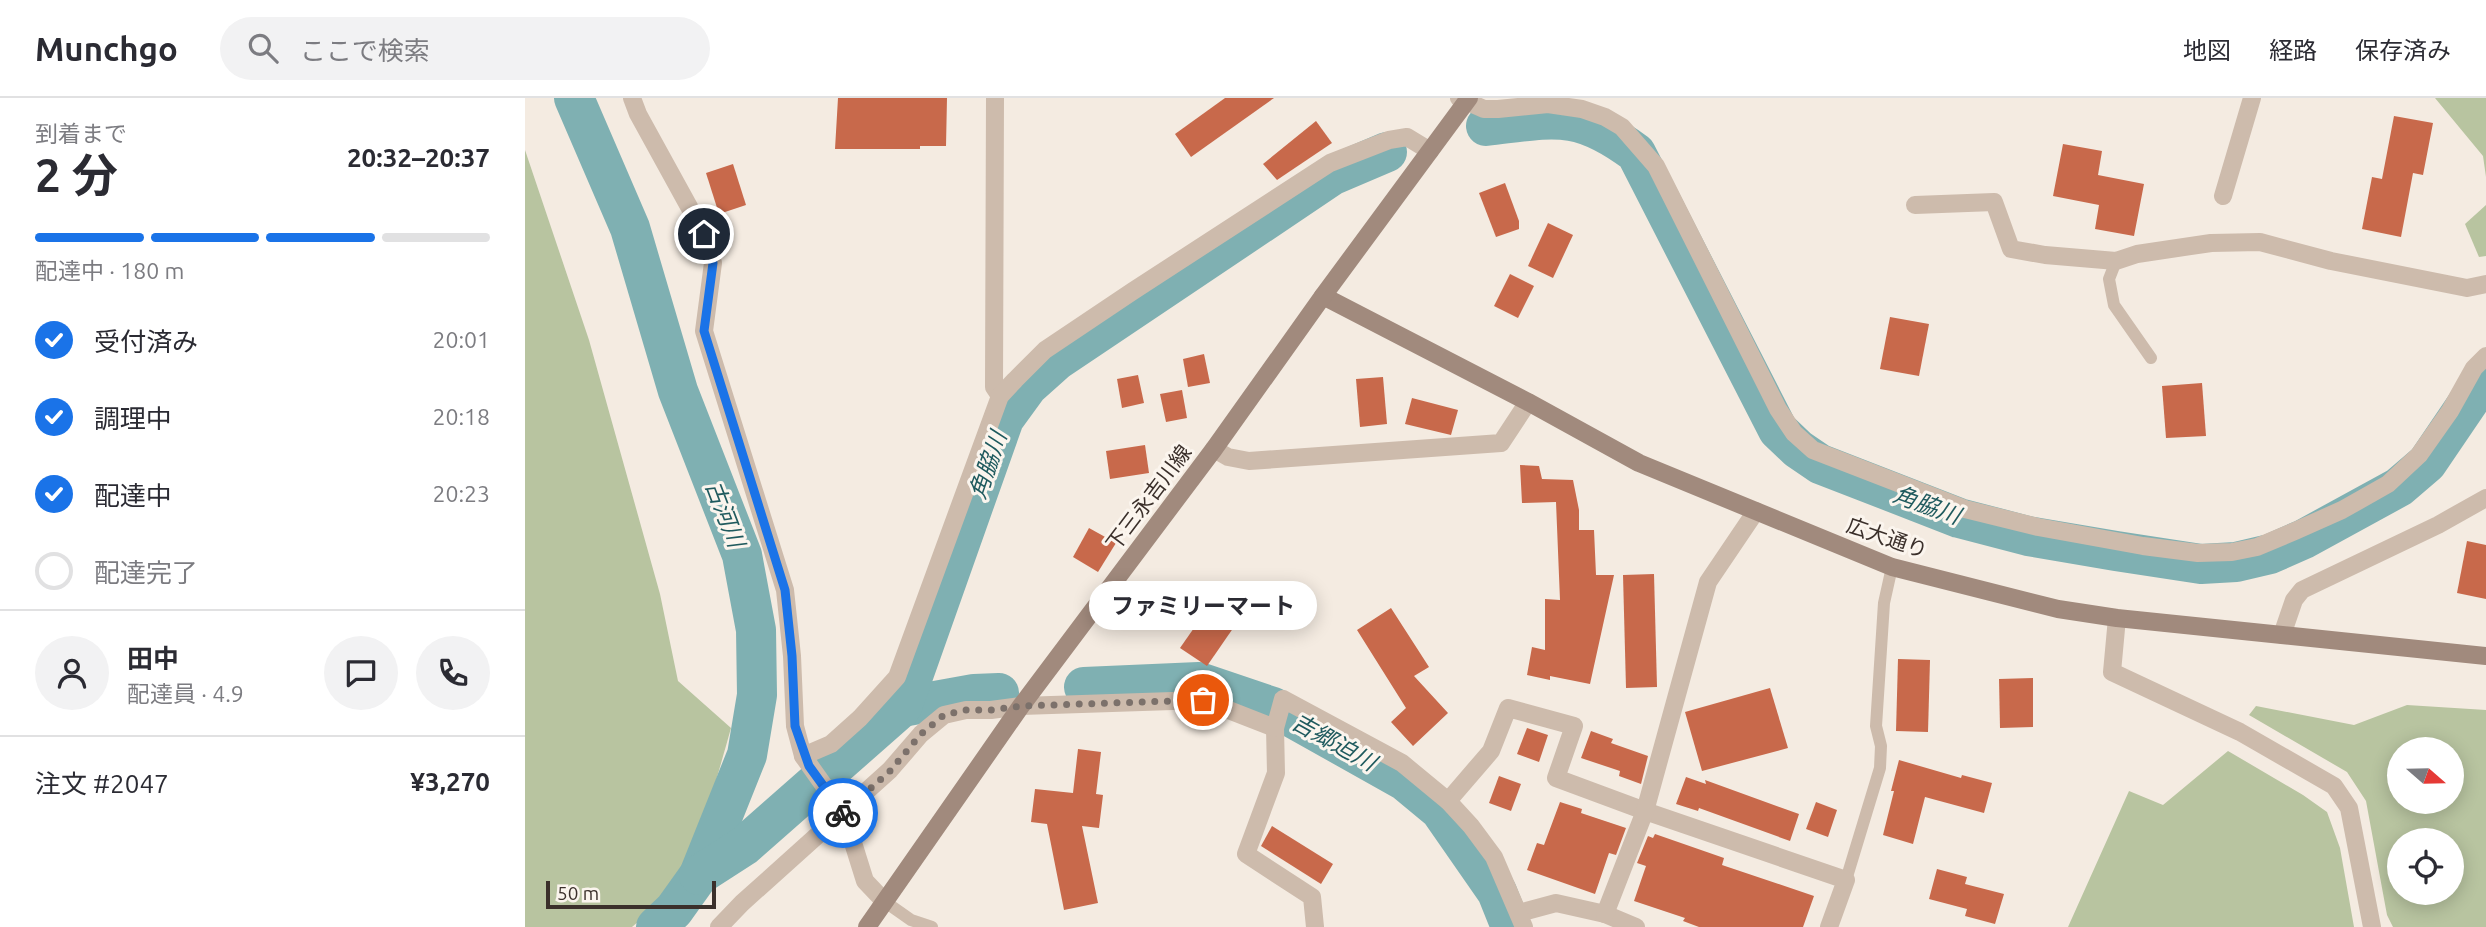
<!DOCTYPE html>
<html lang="ja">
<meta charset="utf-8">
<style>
body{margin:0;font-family:Ubuntu,"Noto Sans JP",sans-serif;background:#f2f2f3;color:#2b2b33;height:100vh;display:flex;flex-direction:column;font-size:26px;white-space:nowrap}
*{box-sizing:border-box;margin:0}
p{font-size:23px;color:#7c7c81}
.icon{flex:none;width:38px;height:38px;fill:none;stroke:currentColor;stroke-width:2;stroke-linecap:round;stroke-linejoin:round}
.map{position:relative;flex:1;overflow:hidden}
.sheet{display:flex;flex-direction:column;background:#fff;width:525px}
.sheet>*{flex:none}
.needle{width:46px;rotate:110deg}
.fabs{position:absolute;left:1862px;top:639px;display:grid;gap:14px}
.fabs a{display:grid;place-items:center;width:77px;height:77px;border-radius:50%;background:#fff;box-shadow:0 4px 18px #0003;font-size:35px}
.scale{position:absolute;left:21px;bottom:18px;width:170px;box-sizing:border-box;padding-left:7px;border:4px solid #3b302b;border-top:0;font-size:19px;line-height:24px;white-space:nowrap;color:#3b302b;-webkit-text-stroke:5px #fbf5ee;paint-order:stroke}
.pin{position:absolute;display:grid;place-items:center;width:60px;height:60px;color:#fff;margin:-30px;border:4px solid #fff;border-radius:50%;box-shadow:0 2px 7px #0007}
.courier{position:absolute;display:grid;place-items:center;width:70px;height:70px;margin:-35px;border:5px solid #1a73e8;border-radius:50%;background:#fff;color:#222;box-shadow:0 2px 9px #0007}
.bubble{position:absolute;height:49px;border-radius:24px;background:#fff;box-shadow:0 4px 18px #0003;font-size:23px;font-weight:700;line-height:49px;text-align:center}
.head em{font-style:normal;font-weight:700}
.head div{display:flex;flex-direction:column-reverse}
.head{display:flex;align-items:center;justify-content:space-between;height:119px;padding:0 35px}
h1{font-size:46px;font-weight:700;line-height:52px}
.bar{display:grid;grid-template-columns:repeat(4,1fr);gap:10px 7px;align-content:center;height:84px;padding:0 35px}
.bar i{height:9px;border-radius:5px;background:#e1e1e2}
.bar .selected{background:#1a73e8}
.bar p{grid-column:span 4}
.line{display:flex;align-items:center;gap:18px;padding:0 35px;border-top:2px solid #e1e1e2}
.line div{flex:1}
.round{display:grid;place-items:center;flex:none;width:74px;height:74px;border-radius:37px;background:#f2f2f3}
ol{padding:0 35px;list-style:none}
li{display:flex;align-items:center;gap:21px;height:77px}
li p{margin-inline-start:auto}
li .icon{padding:7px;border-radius:50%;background:#1a73e8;color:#fff;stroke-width:4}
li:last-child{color:#7c7c81}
li i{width:38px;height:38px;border:4px solid #e1e1e2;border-radius:50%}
header{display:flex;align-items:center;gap:42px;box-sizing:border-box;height:98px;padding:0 35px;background:#fff;border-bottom:2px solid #e1e1e2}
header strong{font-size:33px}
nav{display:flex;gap:38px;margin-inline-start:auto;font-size:24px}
.search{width:490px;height:63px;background:#f2f2f3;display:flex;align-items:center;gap:18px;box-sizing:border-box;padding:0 24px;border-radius:38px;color:#7c7c81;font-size:26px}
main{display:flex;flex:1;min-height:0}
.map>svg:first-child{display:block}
.green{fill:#b8c4a0;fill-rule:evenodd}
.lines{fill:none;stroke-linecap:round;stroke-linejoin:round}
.river{stroke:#7fb0b2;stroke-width:40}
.building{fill:#c8694b}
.lane{stroke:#cdbbac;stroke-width:12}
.street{stroke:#cdbbac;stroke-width:18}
.secondary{stroke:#a18a7d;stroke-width:18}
.done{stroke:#7c716b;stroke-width:7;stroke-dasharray:0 12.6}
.route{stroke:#1a73e8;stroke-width:9}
.labels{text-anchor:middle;stroke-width:6;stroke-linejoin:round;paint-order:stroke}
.street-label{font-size:21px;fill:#3b302b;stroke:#fbf5ee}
.water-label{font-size:23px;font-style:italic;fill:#1f5a5e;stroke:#fbf5ee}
</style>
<header>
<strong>Munchgo</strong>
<div class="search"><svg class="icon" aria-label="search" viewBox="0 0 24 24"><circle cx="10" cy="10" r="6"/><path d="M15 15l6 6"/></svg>ここで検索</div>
<nav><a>地図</a><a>経路</a><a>保存済み</a></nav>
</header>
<main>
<section class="sheet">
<div class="head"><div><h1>2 分</h1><p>到着まで</p></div><em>20:32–20:37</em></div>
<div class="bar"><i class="selected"></i><i class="selected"></i><i class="selected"></i><i></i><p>配達中 · 180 m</p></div>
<ol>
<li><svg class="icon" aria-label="check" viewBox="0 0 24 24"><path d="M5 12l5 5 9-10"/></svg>受付済み<p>20:01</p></li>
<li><svg class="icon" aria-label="check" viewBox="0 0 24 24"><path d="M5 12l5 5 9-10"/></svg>調理中<p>20:18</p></li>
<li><svg class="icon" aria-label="check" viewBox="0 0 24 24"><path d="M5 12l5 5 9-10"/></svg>配達中<p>20:23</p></li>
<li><i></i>配達完了</li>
</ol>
<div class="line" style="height:126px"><a class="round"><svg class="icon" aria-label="person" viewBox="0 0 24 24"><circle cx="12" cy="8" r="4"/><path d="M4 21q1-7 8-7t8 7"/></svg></a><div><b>田中</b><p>配達員 · 4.9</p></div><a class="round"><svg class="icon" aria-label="chat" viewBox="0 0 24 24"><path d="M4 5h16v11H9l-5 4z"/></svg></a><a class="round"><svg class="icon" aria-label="phone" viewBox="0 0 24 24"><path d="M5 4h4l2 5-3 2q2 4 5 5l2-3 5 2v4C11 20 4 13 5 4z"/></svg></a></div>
<div class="line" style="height:91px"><div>注文 #2047</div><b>¥3,270</b></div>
</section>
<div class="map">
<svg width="1961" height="829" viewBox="0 0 1961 829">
<rect width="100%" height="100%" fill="#f4ebe1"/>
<g class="green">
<path d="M 1910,0 L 1961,0 L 1961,79 L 1958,58 Z"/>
<path d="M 0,52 L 64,242 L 135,496 L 153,583 L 206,630 C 191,683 171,760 136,804 C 128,813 116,821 107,829 L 0,829 Z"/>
<path d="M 1961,107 L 1961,158 L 1954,159 L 1940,126 Z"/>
<path d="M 1882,607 L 1961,612 L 1961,829 L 1868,829 L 1862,817 L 1841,703 L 1822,674 L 1724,617 L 1731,608 L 1829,627 ZM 1874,651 L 1927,651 L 1927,704 L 1874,704 ZM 1874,742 L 1927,742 L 1927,794 L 1874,794 Z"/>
<path d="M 1703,653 L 1778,697 L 1802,714 L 1815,750 L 1829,829 L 1543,829 L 1604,693 L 1638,707 Z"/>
</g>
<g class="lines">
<g class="river">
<path d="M 49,0 L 105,130 L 153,293 L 217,457 L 231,532 L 232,597 L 222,657 L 174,777 L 149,812 L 131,829"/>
<path d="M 961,28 C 1029,20 1052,11 1111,55 L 1253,332 L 1273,351 L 1295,366 L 1434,420 L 1503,438 L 1591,453 L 1676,466 L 1711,464 L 1745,456 L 1779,441 L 1874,389 L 1902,365 L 1961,278"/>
<path d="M 559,589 L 674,584 L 748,609 L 880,683 L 915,712 L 972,794 L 986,829"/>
<path d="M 377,609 L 449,596 L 474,595"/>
<path d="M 174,777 L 219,748 L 377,609 L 479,321 L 503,288 L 531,263 L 808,77 L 862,54"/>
</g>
</g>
<g class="building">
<path d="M 313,0 L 422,0 L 421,48 L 395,48 L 395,51 L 310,51 Z"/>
<path d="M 700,0 L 749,0 L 666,59 L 650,36 Z"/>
<path d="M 1869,18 L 1908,25 L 1898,77 L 1888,75 L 1876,139 L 1837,131 L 1847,79 L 1857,81 Z"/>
<path d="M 791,23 L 807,45 L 752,82 L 738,66 Z"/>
<path d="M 1538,46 L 1577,53 L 1573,77 L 1619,86 L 1609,138 L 1570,131 L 1574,107 L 1528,98 Z"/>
<path d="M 208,66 L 221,107 L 194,116 L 181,75 Z"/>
<path d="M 980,85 L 994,123 L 994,131 L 971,139 L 954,95 Z"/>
<path d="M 1023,125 L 1048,137 L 1028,180 L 1003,168 Z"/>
<path d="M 985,176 L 1009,188 L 993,220 L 969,208 Z"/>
<path d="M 1365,219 L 1404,226 L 1394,278 L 1355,271 Z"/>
<path d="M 679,256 L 685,285 L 663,289 L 658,261 Z"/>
<path d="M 613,277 L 619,305 L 597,310 L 592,281 Z"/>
<path d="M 858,279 L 862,326 L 835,329 L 831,281 Z"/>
<path d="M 1677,285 L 1681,338 L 1641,340 L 1637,288 Z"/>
<path d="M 657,292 L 662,320 L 641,324 L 635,296 Z"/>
<path d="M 887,300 L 933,312 L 926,337 L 880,326 Z"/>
<path d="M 620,347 L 624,375 L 585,381 L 581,353 Z"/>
<path d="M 995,367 L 1014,368 L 1017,381 L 1048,382 L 1054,412 L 1054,432 L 1069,432 L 1071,477 L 1089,477 L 1065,586 L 1025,578 L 1025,582 L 1002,577 L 1007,549 L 1020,552 L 1020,501 L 1035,502 L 1031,404 L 997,405 Z"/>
<path d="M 564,430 L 591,445 L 573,474 L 548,459 Z"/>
<path d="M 1942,443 L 1961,447 L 1961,501 L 1932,495 Z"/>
<path d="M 1129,476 L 1132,589 L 1101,590 L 1098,477 Z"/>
<path d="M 685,507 L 711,526 L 682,568 L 655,550 Z"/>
<path d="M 866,510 L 904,569 L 889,578 L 923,615 L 888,648 L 866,624 L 881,610 L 832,532 Z"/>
<path d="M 1373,561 L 1405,562 L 1403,634 L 1371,633 Z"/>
<path d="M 1508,580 L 1508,629 L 1475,630 L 1474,581 Z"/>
<path d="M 1245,590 L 1263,650 L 1177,673 L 1160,614 Z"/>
<path d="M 1002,630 L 1023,637 L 1014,664 L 992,656 Z"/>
<path d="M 1066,633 L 1088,641 L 1086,645 L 1123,658 L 1116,686 L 1094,678 L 1095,673 L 1056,660 Z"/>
<path d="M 553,651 L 576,654 L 571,696 L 578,697 L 574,730 L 557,728 L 573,805 L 539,812 L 522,726 L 506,724 L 510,691 L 548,695 Z"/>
<path d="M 1374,662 L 1436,680 L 1437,677 L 1467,685 L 1459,715 L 1400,699 L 1388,746 L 1358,737 L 1369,693 L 1366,693 Z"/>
<path d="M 974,678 L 996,686 L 986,713 L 964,705 Z"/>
<path d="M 1161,679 L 1181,686 L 1180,682 L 1274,716 L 1265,743 L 1174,710 L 1173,713 L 1151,706 Z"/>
<path d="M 1035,704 L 1057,711 L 1056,715 L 1101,730 L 1091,757 L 1084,755 L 1070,796 L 1002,772 L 1012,745 L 1019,747 Z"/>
<path d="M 1291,704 L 1312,712 L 1303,739 L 1281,731 Z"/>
<path d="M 747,728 L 808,766 L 796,786 L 736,748 Z"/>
<path d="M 1130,736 L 1199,760 L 1197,767 L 1289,798 L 1278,829 L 1174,829 L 1158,823 L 1160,820 L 1109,803 L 1121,768 L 1112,765 L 1123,738 L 1128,740 Z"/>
<path d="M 1412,771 L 1442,779 L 1440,786 L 1479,796 L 1470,826 L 1440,818 L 1442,811 L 1404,801 Z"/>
</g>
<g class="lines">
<g class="lane">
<path d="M 1591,163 L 1584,181 L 1589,207 L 1626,260"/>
<path d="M 1321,782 L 1355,670 L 1356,648 L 1351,628 L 1359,505 L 1367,469"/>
<path d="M 359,803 L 386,822 L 407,829"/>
</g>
<g class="street">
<path d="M 107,0 L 113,16 L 179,136 L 188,165 L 179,233 L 260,492 L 267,558 L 270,628 L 278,658 L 319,716 L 340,783 L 359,803"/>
<path d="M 470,0 L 469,289 L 475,298"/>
<path d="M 934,0 L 959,11 L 973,11 L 1023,6 L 1057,11 L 1080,19 L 1097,29 L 1131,68 L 1253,311 L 1269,335 L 1288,352 L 1440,411 L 1513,429 L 1618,448 L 1673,455 L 1707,454 L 1732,449 L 1770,433 L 1817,412 L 1863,386 L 1894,357 L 1925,313 L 1949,270 L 1961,258"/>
<path d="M 1698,98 L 1727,0"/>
<path d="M 1390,107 L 1469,104 L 1486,151 L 1520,157 L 1591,163 L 1612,156 L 1686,145 L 1735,144 L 1806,163 L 1942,190 L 1961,186"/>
<path d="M 689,351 L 703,359 L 724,363 L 976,345 L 1003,304"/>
<path d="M 1592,520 L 1587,574 L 1715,634 L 1809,688 L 1824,710 L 1847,829"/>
<path d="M 1757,537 L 1769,502 L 1777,492 L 1913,427 L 1961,400"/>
<path d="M 750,630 L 751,675 L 721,756 L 787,799 L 790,829"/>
<path d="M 278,658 L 306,646 L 335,620 L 372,579 L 475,298 L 490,282 L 520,252 L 608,193 L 805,65 L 864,42 L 882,39 L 905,53"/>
<path d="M 923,703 L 966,653 L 983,610 L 1049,628 L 1031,680 L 1120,713 L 1321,782 L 1304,829"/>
<path d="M 994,815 L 1031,805 L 1080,816 L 1111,829"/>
<path d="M 1080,816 L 1120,713 L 1183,484 L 1231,413"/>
<path d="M 194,829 L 217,805 L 365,672 L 396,636 L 419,617 L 441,612 L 466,612 L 496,608 L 678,602 L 750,630 L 758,601 L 877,665 L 923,703 L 946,728 L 969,759 L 999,829"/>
</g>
<g class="secondary">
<path d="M 798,198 L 1003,304 L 1114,365 L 1367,469 L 1533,511 L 1592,520 L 1961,558"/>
<path d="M 342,829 L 496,608 L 689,351 L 798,198 L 944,0"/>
</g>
</g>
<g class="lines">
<path class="done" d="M 318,715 L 365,673 L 396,636 L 419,617 L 441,612 L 466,612 L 496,608 L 678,602"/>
<path class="route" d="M 179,136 L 188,165 L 179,233 L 260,492 L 267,558 L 270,628 L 284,668 L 318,715"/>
</g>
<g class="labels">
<g class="street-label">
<text transform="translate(624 400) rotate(-53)" y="7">下三永吉川線</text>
<text transform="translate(1362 440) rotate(19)" y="7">広大通り</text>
</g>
<g class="water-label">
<text transform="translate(463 367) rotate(-71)" y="8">角脇川</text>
<text transform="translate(1402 407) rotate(20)" y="8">角脇川</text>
<text transform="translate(200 416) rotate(69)" y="8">古河川</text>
<text transform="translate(809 644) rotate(29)" y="8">吉郷迫川</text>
</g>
</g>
</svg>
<div class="fabs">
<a><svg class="needle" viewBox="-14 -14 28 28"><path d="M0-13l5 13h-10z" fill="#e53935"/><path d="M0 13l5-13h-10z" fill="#7c7c81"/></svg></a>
<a><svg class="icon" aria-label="locate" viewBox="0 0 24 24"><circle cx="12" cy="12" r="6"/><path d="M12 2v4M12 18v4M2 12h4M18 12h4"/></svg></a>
</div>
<div class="scale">50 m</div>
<div class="pin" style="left:678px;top:602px;background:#ea580c"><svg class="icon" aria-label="bag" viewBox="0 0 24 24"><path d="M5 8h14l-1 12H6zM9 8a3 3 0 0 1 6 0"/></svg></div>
<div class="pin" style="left:179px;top:136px;background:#1f2937"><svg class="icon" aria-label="home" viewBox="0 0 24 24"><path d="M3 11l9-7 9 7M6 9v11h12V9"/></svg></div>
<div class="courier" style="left:318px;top:715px"><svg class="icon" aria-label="bike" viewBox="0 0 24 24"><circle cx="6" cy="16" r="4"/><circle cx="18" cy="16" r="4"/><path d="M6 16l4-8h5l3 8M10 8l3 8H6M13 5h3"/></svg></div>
<div class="bubble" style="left:564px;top:483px;width:228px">ファミリーマート</div>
</div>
</main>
